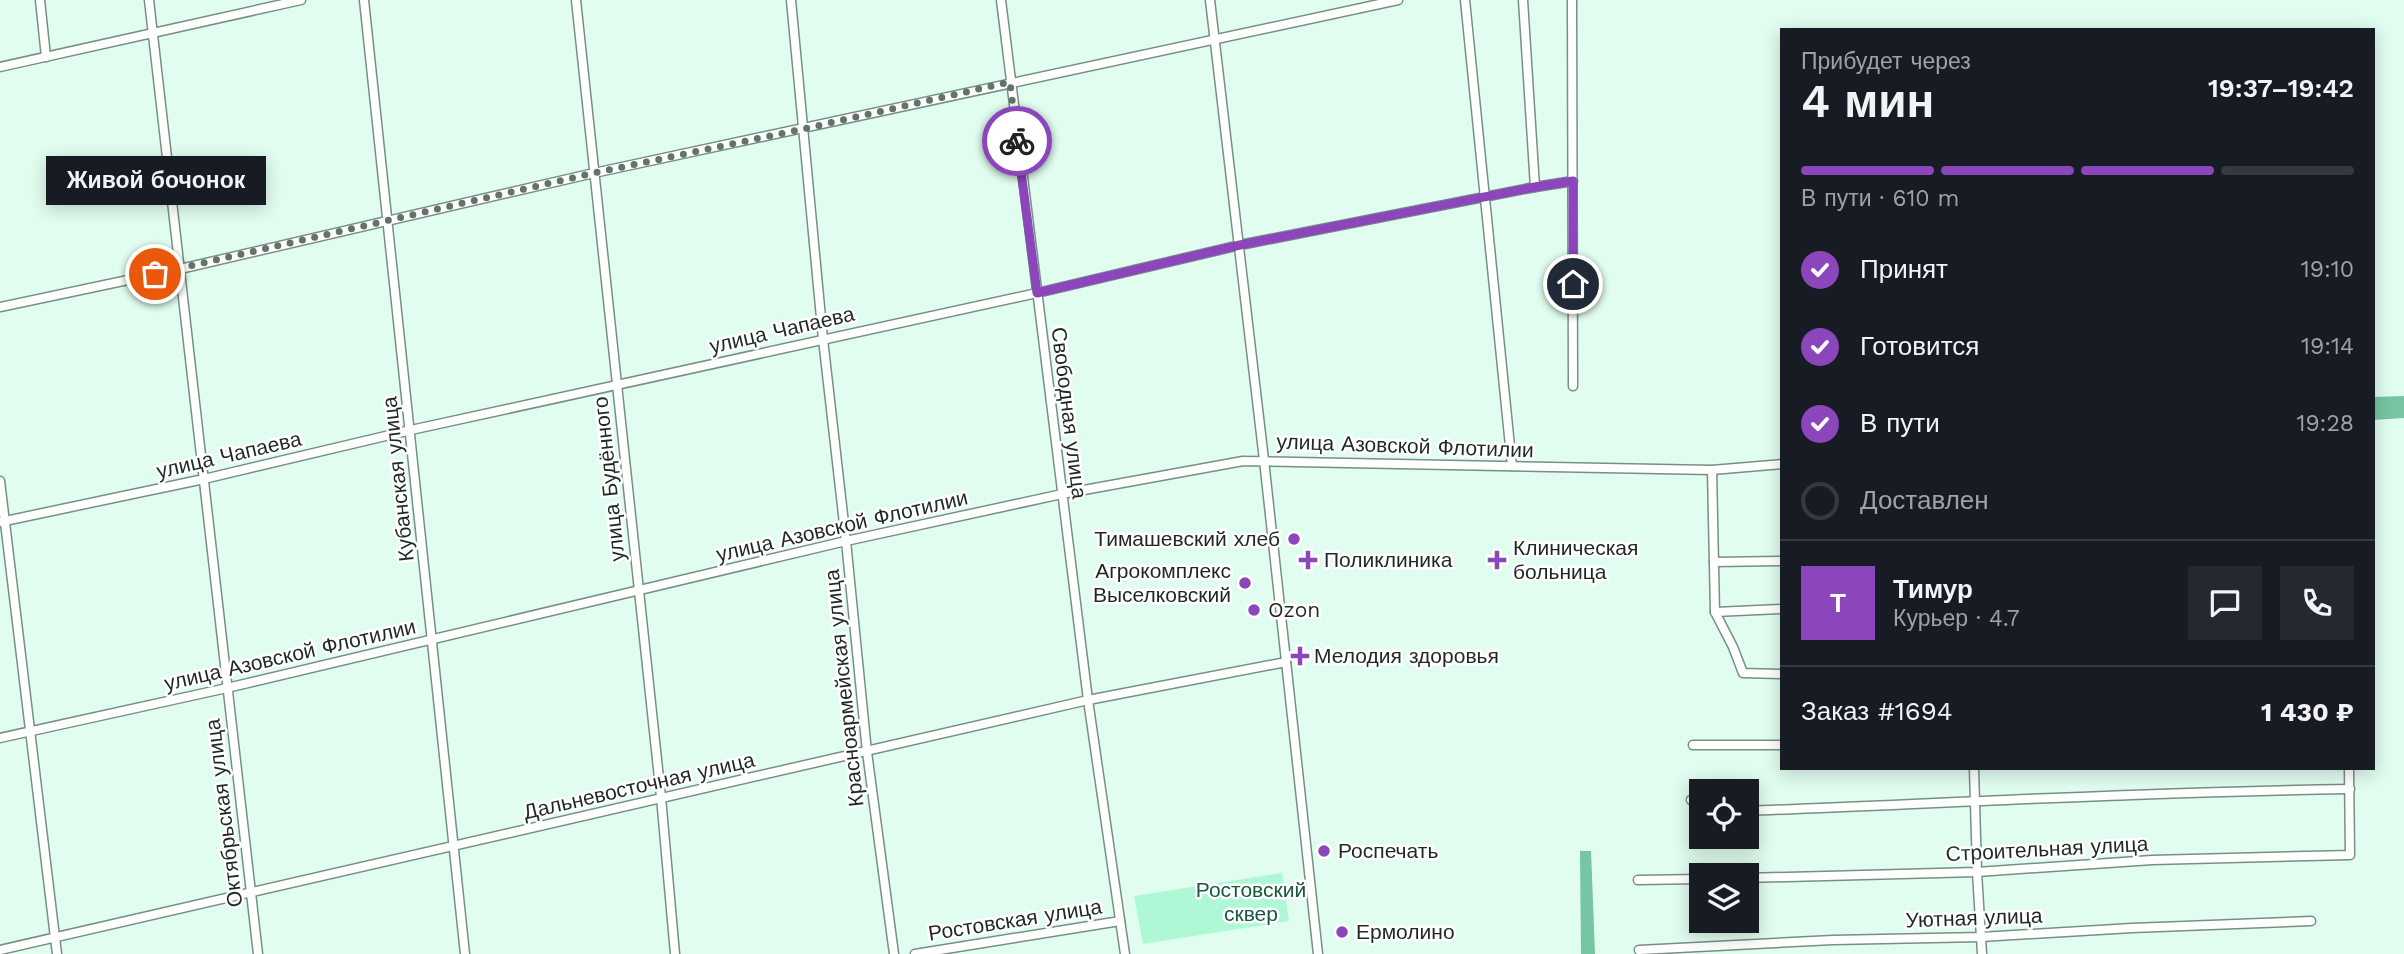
<!DOCTYPE html>
<html lang="ru">
<meta charset="utf-8">
<style>
body{margin:0;font-family:"Work Sans",sans-serif;background:#242831;color:#f1f3f6;height:100vh;display:flex;flex-direction:column;font-size:26px;white-space:nowrap}
*{box-sizing:border-box;margin:0}
p{font-size:23px;color:#9ea1a6}
.icon{flex:none;width:38px;height:38px;fill:none;stroke:currentColor;stroke-width:2;stroke-linecap:round;stroke-linejoin:round}
.map{position:relative;flex:1;overflow:hidden}
.details{position:absolute;left:1780px;top:28px;width:595px;height:742px;display:flex;flex-direction:column;background:#171b24;border-radius:0px;box-shadow:0 4px 18px #0003}
.details>*{flex:none}
.controls{position:absolute;left:1689px;top:779px;display:grid;gap:14px}
.controls a{display:grid;place-items:center;width:70px;height:70px;border-radius:0px;background:#171b24;box-shadow:0 4px 18px #0003;font-size:35px}
.pin{position:absolute;display:grid;place-items:center;width:60px;height:60px;color:#fff;margin:-30px;border:4px solid #fff;border-radius:50%;box-shadow:0 2px 7px #0007}
.courier{position:absolute;display:grid;place-items:center;width:70px;height:70px;margin:-35px;border:5px solid #8a46ba;border-radius:50%;background:#fff;color:#222;box-shadow:0 2px 9px #0007}
.bubble{position:absolute;height:49px;border-radius:0px;background:#171b24;box-shadow:0 4px 18px #0003;font-size:23px;font-weight:600;line-height:49px;text-align:center}
.head em{font-style:normal;font-weight:600}
.head div{display:flex;flex-direction:column-reverse}
.head{display:flex;align-items:center;justify-content:space-between;height:119px;padding:0 21px}
h1{font-size:46px;font-weight:600;line-height:52px}
.bar{display:grid;grid-template-columns:repeat(4,1fr);gap:10px 7px;align-content:center;height:84px;padding:0 21px}
.bar i{height:9px;border-radius:5px;background:#363941}
.bar .on{background:#8a46ba}
.bar p{grid-column:span 4}
.line{display:flex;align-items:center;gap:18px;padding:0 21px;border-top:2px solid #363941}
.line div{flex:1}
.round{display:grid;place-items:center;flex:none;width:74px;height:74px;border-radius:0px;background:#242831}
ol{padding:0 21px;list-style:none}
li{display:flex;align-items:center;gap:21px;height:77px}
li p{margin-inline-start:auto}
li .icon{padding:7px;border-radius:50%;background:#8a46ba;color:#fff;stroke-width:4}
li:last-child{color:#9ea1a6}
li i{width:38px;height:38px;border:4px solid #363941;border-radius:50%}
.map>svg:first-child{display:block}
.green{fill:#aef8d6}
.forest{fill:#76c5a3}
.lines{fill:none;stroke-linecap:round;stroke-linejoin:round}
.street-casing{stroke:#769084;stroke-width:11}
.street{stroke:#fff;stroke-width:8}
.done{stroke:#62736b;stroke-width:7;stroke-dasharray:0 12.6}
.route{stroke:#8a46ba;stroke-width:9}
.poi-dot{fill:#8a46ba;stroke:#fff;stroke-width:2.5}
.labels{text-anchor:middle;stroke-width:5;stroke-linejoin:round;paint-order:stroke}
.street-label{font-size:21px;fill:#1e2824;stroke:#fff}
.poi-label{font-size:21px;fill:#1e2824;stroke:#fff;text-anchor:start}
.park-label{font-size:21px;fill:#195740;stroke:#fff}
</style>
<div class="map">
<svg width="2404" height="954" viewBox="0 0 2404 954">
<rect width="100%" height="100%" fill="#e1fdef"/>
<path class="green" d="M 1282,873 L 1289,921 L 1143,944 L 1134,896 Z"/>
<g class="forest">
<path d="M 2404,396 L 2404,418 L 2373,420 L 2373,397 Z"/>
<path d="M 1580,851 L 1591,851 L 1595,954 L 1581,954 Z"/>
</g>
<g class="lines">
<g class="street-casing">
<g id="street">
<path d="M 40,0 L 46,57"/>
<path d="M 149,0 L 258,954"/>
<path d="M 364,0 L 465,954"/>
<path d="M 576,0 L 661,797 L 675,954"/>
<path d="M 791,0 L 823,339 L 846,541 L 867,752 L 894,954"/>
<path d="M 1001,0 L 1088,700 L 1125,954"/>
<path d="M 1210,0 L 1264,460 L 1318,954"/>
<path d="M 1465,0 L 1512,466"/>
<path d="M 1523,0 L 1535,187"/>
<path d="M 1572,0 L 1573,386"/>
<path d="M 0,67 L 301,0"/>
<path d="M 0,307 L 180,269 L 594,173 L 1398,0"/>
<path d="M 1712,470 L 1715,612 L 1733,647 L 1743,673 L 1782,674"/>
<path d="M 0,481 L 57,954"/>
<path d="M 0,522 L 204,479 L 411,430 L 1037,293 L 1240,245 L 1535,187 L 1573,181"/>
<path d="M 1714,562 L 1782,561"/>
<path d="M 1715,612 L 1782,609"/>
<path d="M 0,738 L 227,688 L 846,541 L 1062,494 L 1243,461 L 1712,470 L 1782,464"/>
<path d="M 1693,745 L 1782,745"/>
<path d="M 1974,768 L 1977,872 L 1982,954"/>
<path d="M 1691,800 L 1701,809"/>
<path d="M 1746,811 C 1948,803 2149,792 2350,789"/>
<path d="M 1746,878 L 1977,872 L 2152,860 L 2350,855 L 2349,768"/>
<path d="M 1638,880 L 1701,879"/>
<path d="M 0,950 L 1088,700 L 1286,662"/>
<path d="M 1639,950 L 1833,940 L 1981,937 L 2132,928 L 2311,921"/>
<path d="M 915,954 L 1120,921"/>
</g>
</g>
<use href="#street" class="street"/>
</g>
<g class="lines">
<path class="done" d="M 155,274 L 594,173 L 803,129 L 1010,82 L 1017,141"/>
<path class="route" d="M 1017,141 L 1037,293 L 1240,245 L 1535,187 L 1573,181 L 1573,284"/>
</g>
<g class="poi-dot">
<circle cx="1294" cy="539" r="7"/>
<path d="M1304.5 549.5h7v7h7v7h-7v7h-7v-7h-7v-7h7z"/>
<path d="M1493.5 549.5h7v7h7v7h-7v7h-7v-7h-7v-7h7z"/>
<circle cx="1245" cy="583" r="7"/>
<circle cx="1254" cy="610" r="7"/>
<path d="M1296.5 645.5h7v7h7v7h-7v7h-7v-7h-7v-7h7z"/>
<circle cx="1324" cy="851" r="7"/>
<circle cx="1342" cy="932" r="7"/>
</g>
<g class="labels">
<g class="street-label">
<text transform="translate(782 330) rotate(-13)" y="7">улица Чапаева</text>
<text transform="translate(1069 413) rotate(83)" y="7">Свободная улица</text>
<text transform="translate(1405 446) rotate(2)" y="7">улица Азовской Флотилии</text>
<text transform="translate(229 455) rotate(-13)" y="7">улица Чапаева</text>
<text transform="translate(398 479) rotate(-96)" y="7">Кубанская улица</text>
<text transform="translate(609 479) rotate(-96)" y="7">улица Будённого</text>
<text transform="translate(842 526) rotate(-13)" y="7">улица Азовской Флотилии</text>
<text transform="translate(290 655) rotate(-13)" y="7">улица Азовской Флотилии</text>
<text transform="translate(844 688) rotate(-96)" y="7">Красноармейская улица</text>
<text transform="translate(639 786) rotate(-13)" y="7">Дальневосточная улица</text>
<text transform="translate(224 813) rotate(-97)" y="7">Октябрьская улица</text>
<text transform="translate(2047 849) rotate(-3)" y="7">Строительная улица</text>
<text transform="translate(1974 918) rotate(-2)" y="7">Уютная улица</text>
<text transform="translate(1015 920) rotate(-9)" y="7">Ростовская улица</text>
</g>
<g class="poi-label">
<text x="1280" y="546" text-anchor="end">Тимашевский хлеб</text>
<text x="1513" y="555">Клиническая<tspan x="1513" dy="24">больница</tspan></text>
<text x="1324" y="567">Поликлиника</text>
<text x="1231" y="578" text-anchor="end">Агрокомплекс<tspan x="1231" dy="24">Выселковский</tspan></text>
<text x="1268" y="617">Ozon</text>
<text x="1314" y="663">Мелодия здоровья</text>
<text x="1338" y="858">Роспечать</text>
<text x="1356" y="939">Ермолино</text>
</g>
<g class="park-label">
<text x="1251" y="897">Ростовский<tspan x="1251" dy="24">сквер</tspan></text>
</g>
</g>
</svg>
<div class="controls">
<a><svg class="icon" aria-label="locate" viewBox="0 0 24 24"><circle cx="12" cy="12" r="6"/><path d="M12 2v4M12 18v4M2 12h4M18 12h4"/></svg></a>
<a><svg class="icon" aria-label="layers" viewBox="0 0 24 24"><path d="M12 4l9 5-9 5-9-5zM3 14l9 5 9-5"/></svg></a>
</div>
<div class="pin" style="left:155px;top:274px;background:#ea580c"><svg class="icon" aria-label="bag" viewBox="0 0 24 24"><path d="M5 8h14l-1 12H6zM9 8a3 3 0 0 1 6 0"/></svg></div>
<div class="pin" style="left:1573px;top:284px;background:#1f2937"><svg class="icon" aria-label="home" viewBox="0 0 24 24"><path d="M3 11l9-7 9 7M6 9v11h12V9"/></svg></div>
<div class="courier" style="left:1017px;top:141px"><svg class="icon" aria-label="bike" viewBox="0 0 24 24"><circle cx="6" cy="16" r="4"/><circle cx="18" cy="16" r="4"/><path d="M6 16l4-8h5l3 8M10 8l3 8H6M13 5h3"/></svg></div>
<div class="bubble" style="left:46px;top:156px;width:220px">Живой бочонок</div>
<section class="details">
<div class="head"><div><h1>4 мин</h1><p>Прибудет через</p></div><em>19:37–19:42</em></div>
<div class="bar"><i class="on"></i><i class="on"></i><i class="on"></i><i></i><p>В пути · 610 m</p></div>
<ol>
<li><svg class="icon" aria-label="check" viewBox="0 0 24 24"><path d="M5 12l5 5 9-10"/></svg>Принят<p>19:10</p></li>
<li><svg class="icon" aria-label="check" viewBox="0 0 24 24"><path d="M5 12l5 5 9-10"/></svg>Готовится<p>19:14</p></li>
<li><svg class="icon" aria-label="check" viewBox="0 0 24 24"><path d="M5 12l5 5 9-10"/></svg>В пути<p>19:28</p></li>
<li><i></i>Доставлен</li>
</ol>
<div class="line" style="height:126px"><b class="round" style="background:#8a46ba;color:#fff">Т</b><div><b>Тимур</b><p>Курьер · 4.7</p></div><a class="round"><svg class="icon" aria-label="chat" viewBox="0 0 24 24"><path d="M4 5h16v11H9l-5 4z"/></svg></a><a class="round"><svg class="icon" aria-label="phone" viewBox="0 0 24 24"><path d="M5 4h4l2 5-3 2q2 4 5 5l2-3 5 2v4C11 20 4 13 5 4z"/></svg></a></div>
<div class="line" style="height:91px"><div>Заказ #1694</div><b>1 430 ₽</b></div>
</section>
</div>
